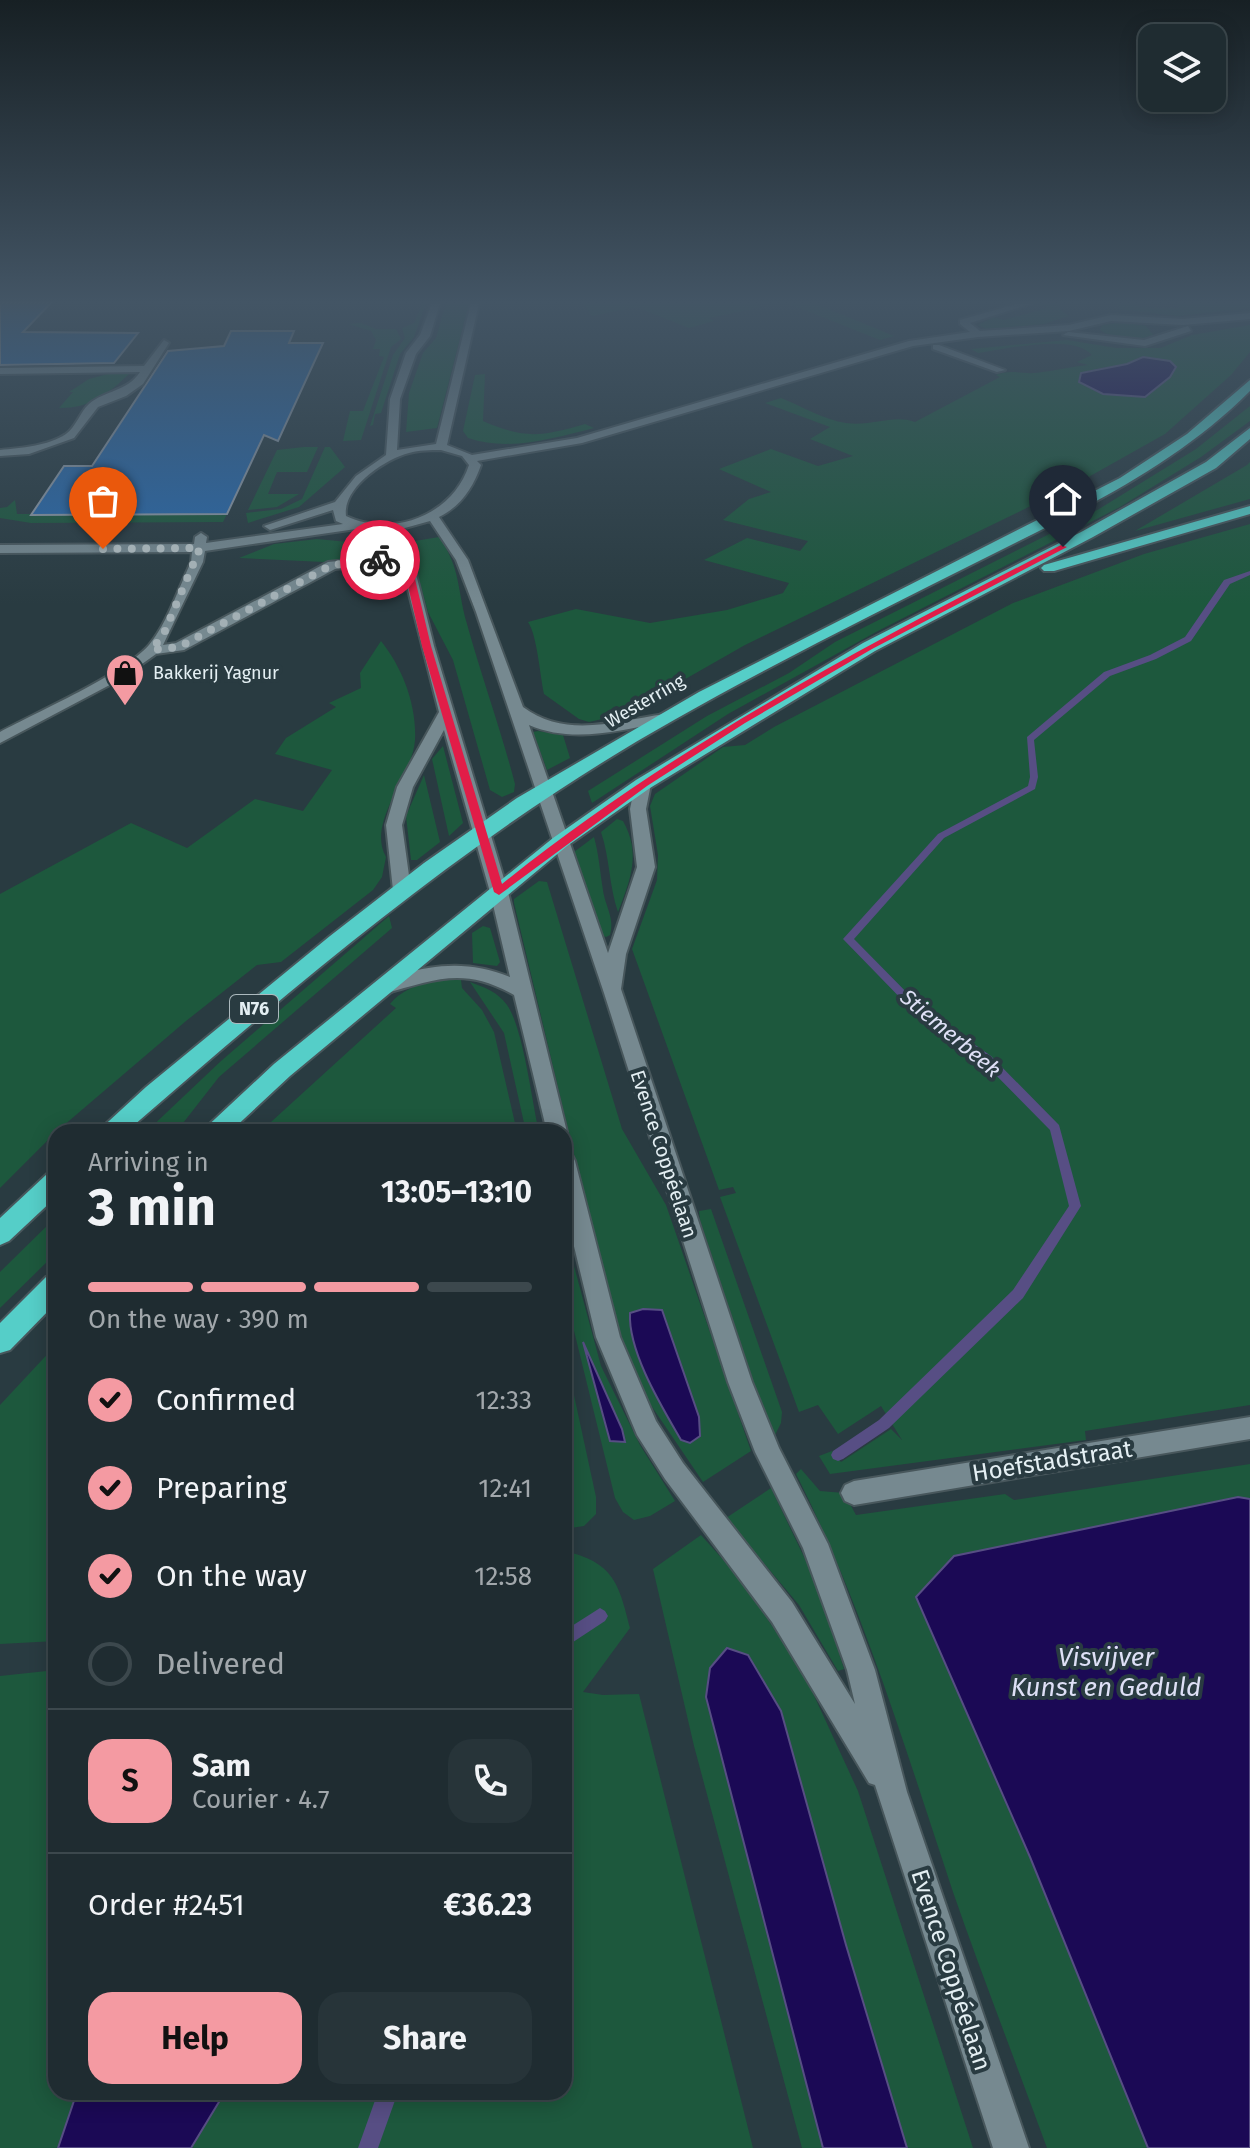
<!DOCTYPE html>
<meta charset="utf-8">
<style>
body{margin:0;font-family:"Fira Sans",sans-serif;background:#273439;color:#f1f3f6;height:100vh;display:flex;flex-direction:column;font-size:30px;white-space:nowrap}
*{box-sizing:border-box;margin:0}
p{font-size:26px;color:#a1a7ab}
.icon{flex:none;width:44px;height:44px;fill:none;stroke:currentColor;stroke-width:2;stroke-linecap:round;stroke-linejoin:round}
.map{position:relative;flex:1;overflow:hidden}
.details{position:absolute;left:48px;top:1124px;width:524px;height:976px;display:flex;flex-direction:column;background:#1f2c31;border-radius:24px;box-shadow:0 4px 20px #0003,0 0 0 2px #3c484d}
.details>*{flex:none}
.fabs{position:absolute;left:1138px;top:24px;display:grid;gap:16px}
.fabs a{display:grid;place-items:center;width:88px;height:88px;border-radius:16px;background:#1f2c31;box-shadow:0 4px 20px #0003,0 0 0 2px #3c484d;font-size:40px}
.pin{position:absolute;display:grid;place-items:center;width:68px;height:68px;color:#fff;margin:-82px -34px;border-radius:50% 50% 50% 0;rotate:-45deg;box-shadow:0 0 8px #0007}
.pin .icon{rotate:45deg}
.courier{position:absolute;display:grid;place-items:center;width:80px;height:80px;margin:-40px;border:6px solid #e11d48;border-radius:50%;background:#fff;color:#222;box-shadow:0 2px 10px #0007}
.overview em{font-style:normal;font-weight:700}
.overview div{display:flex;flex-direction:column-reverse}
.overview{display:flex;align-items:center;justify-content:space-between;height:136px;padding:0 40px}
h1{font-size:52px;font-weight:700;line-height:60px}
.bar{display:grid;grid-template-columns:repeat(4,1fr);gap:12px 8px;align-content:center;height:96px;padding:0 40px}
.bar i{height:10px;border-radius:6px;background:#3c484d}
.bar .on{background:#f49aa2}
.bar p{grid-column:span 4}
.line{display:flex;align-items:center;gap:20px;padding:0 40px;border-top:2px solid #3c484d}
.line div{flex:1}
.round{display:grid;place-items:center;flex:none;width:84px;height:84px;border-radius:24px;background:#273439}
ol{padding:0 40px;list-style:none}
li{display:flex;align-items:center;gap:24px;height:88px}
li p{margin-inline-start:auto}
li .icon{padding:8px;border-radius:50%;background:#f49aa2;color:#111;stroke-width:4}
li:last-child{color:#a1a7ab}
li i{width:44px;height:44px;border:4px solid #3c484d;border-radius:50%}
.action{display:flex;gap:16px;margin-top:auto;padding:16px 40px}
.action a{flex:1;height:92px;border-radius:24px;background:#f49aa2;color:#111;font-size:32px;font-weight:700;line-height:92px;text-align:center}
.action a+a{background:#273439;color:#f1f3f6}
.map>svg:first-child{display:block}
.green{fill:#1d583d;fill-rule:evenodd}
.water{fill:#1b0955;stroke:#574e84;stroke-width:2}
.lines{fill:none;stroke-linecap:round;stroke-linejoin:round}
.stream{fill:#574e84;fill-rule:evenodd}
.building{fill:#2969ab;stroke:#8c99a7;stroke-width:2}
.minor-casing{stroke:#48575c;stroke-width:4}
.highway-casing{stroke:#48575c;stroke-width:4}
.minor{fill:#768990;fill-rule:evenodd}
.highway{fill:#55cec8;fill-rule:evenodd}
.route{fill:#e11d48}
.done{stroke:#a3b0b5;stroke-width:8;stroke-dasharray:0 14.4}
.labels{text-anchor:middle;stroke-width:8;stroke-linejoin:round;paint-order:stroke}
.far-poi-label{font-size:18px;fill:#e4eff3;stroke:#293b41;text-anchor:start}
.far-street-label{font-size:18px;fill:#e4eff3;stroke:#293b41}
.shield{fill:#293b41;stroke:#acb9be;stroke-width:2}
.shield-label{font-size:18px;font-weight:bold;fill:#e4eff3}
.street-label{font-size:20px;fill:#e4eff3;stroke:#293b41}
.water-label{font-size:22px;font-style:italic;fill:#dee0f6;stroke:#293b41}
.near-street-label{font-size:24px;fill:#e4eff3;stroke:#293b41}
.near-water-label{font-size:26px;font-style:italic;fill:#dee0f6;stroke:#293b41}
</style>
<div class="map">
<svg width="1250" height="2148" viewBox="0 0 1250 2148">
<rect width="100%" height="100%" fill="#293b41"/>
<g class="green">
<path d="M 426,303 L 414,337 L 400,354 L 381,413 L 375,414 L 373,425 L 370,426 L 393,355 L 405,338 L 402,328 L 414,323 L 422,304 Z"/>
<path d="M 446,303 L 469,303 L 437,428 L 406,432 L 409,393 L 423,353 L 436,338 Z"/>
<path d="M 583,303 L 753,303 L 762,307 L 709,318 L 714,321 L 689,328 L 636,307 L 592,316 Z"/>
<path d="M 787,303 L 814,303 L 894,336 L 880,340 Z"/>
<path d="M 1042,303 L 1060,303 L 1059,309 L 1069,316 L 1044,324 L 986,329 L 978,325 L 994,317 L 1004,320 L 1047,308 L 1039,304 Z"/>
<path d="M 1117,303 L 1135,303 L 1137,306 L 1150,308 L 1179,308 L 1178,303 L 1250,303 L 1250,308 L 1177,316 L 1120,309 Z"/>
<path d="M 1123,322 L 1146,326 L 1153,335 C 1137,342 1115,340 1100,330 L 1102,325 Z"/>
<path d="M 361,323 L 376,329 L 396,329 L 401,339 L 391,347 L 361,440 L 343,441 L 350,411 L 363,411 L 384,357 L 379,356 L 380,349 L 373,349 L 376,340 L 371,331 L 348,324 Z"/>
<path d="M 1250,325 L 1250,352 L 1231,375 L 1165,434 L 1076,484 L 745,645 L 624,714 L 589,722 L 579,719 L 544,694 C 540,675 537,635 528,622 L 576,609 L 650,623 L 727,610 L 783,593 L 789,583 L 704,560 L 747,538 L 800,551 L 808,541 L 723,520 L 749,499 L 771,492 L 719,469 L 771,449 L 818,466 L 853,456 L 810,439 L 830,427 L 765,403 L 781,398 C 801,406 825,420 846,423 C 871,427 893,414 915,422 L 1000,377 L 996,375 C 1010,369 1021,374 1035,373 C 1053,371 1070,367 1088,365 L 1077,362 L 1092,355 C 1074,333 1004,349 978,353 L 971,349 L 1067,340 L 1116,348 L 1161,348 L 1192,335 ZM 1143,357 L 1170,361 L 1145,397 L 1103,394 L 1096,369 L 1127,364 Z"/>
<path d="M 119,371 L 130,373 C 107,395 91,408 59,408 L 73,392 L 69,392 L 89,379 Z"/>
<path d="M 485,374 L 483,421 C 526,440 543,436 585,424 L 594,428 C 554,438 509,452 468,438 L 463,431 L 475,375 Z"/>
<path d="M 1250,406 L 1250,421 L 1201,457 L 1120,507 L 876,632 L 728,714 L 592,803 L 588,791 L 707,716 L 789,673 L 835,642 L 1099,509 L 1196,449 Z"/>
<path d="M 304,447 L 318,447 L 307,472 L 277,472 L 268,494 L 299,494 L 277,507 L 248,510 L 277,450 Z"/>
<path d="M 325,447 L 330,447 L 345,467 L 299,507 L 248,523 L 246,513 L 281,509 L 302,499 Z"/>
<path d="M 1250,462 L 1250,499 L 1135,531 L 1247,465 Z"/>
<path d="M 15,500 L 17,514 L 227,514 L 223,522 L 31,523 L 0,518 L 0,508 L 7,507 Z"/>
<path d="M 1250,524 L 1250,1405 L 1085,1431 L 1086,1440 L 830,1474 L 819,1456 L 832,1451 L 841,1462 L 891,1429 L 902,1440 L 881,1406 L 838,1434 L 818,1405 L 799,1412 L 720,1197 L 736,1193 L 733,1187 L 719,1190 L 632,949 L 657,880 L 658,855 L 650,806 L 655,794 L 723,747 L 745,745 L 774,727 L 1013,603 L 1144,554 Z"/>
<path d="M 439,537 C 461,568 457,590 467,624 C 482,678 501,730 515,784 L 514,792 L 502,797 L 490,790 L 453,660 L 428,612 L 409,542 Z"/>
<path d="M 317,539 L 359,543 L 373,551 L 375,556 L 324,562 L 239,558 L 274,544 Z"/>
<path d="M 381,641 C 402,667 417,705 415,740 C 413,776 366,822 386,857 L 382,877 L 373,890 L 281,962 L 257,965 L 186,1021 L 56,1132 L 0,1188 L 0,894 L 131,823 L 187,848 L 255,799 L 303,811 L 332,770 L 275,754 L 286,738 L 336,707 L 329,703 L 361,688 L 360,673 Z"/>
<path d="M 538,731 L 563,735 L 570,758 L 547,770 L 533,732 Z"/>
<path d="M 443,746 L 463,823 L 449,836 L 432,759 Z"/>
<path d="M 424,775 L 440,842 L 417,860 L 411,860 L 406,816 Z"/>
<path d="M 617,819 L 623,821 C 641,853 631,879 618,912 C 609,886 610,859 601,832 Z"/>
<path d="M 594,837 C 599,855 600,872 603,890 C 605,906 615,918 610,935 L 606,937 L 602,935 L 574,856 L 574,852 Z"/>
<path d="M 539,881 L 547,882 L 622,1129 L 666,1205 L 751,1451 L 703,1482 L 642,1392 L 612,1313 L 514,903 L 514,899 Z"/>
<path d="M 389,916 L 392,928 L 219,1077 L 176,1132 L 146,1132 L 221,1061 Z"/>
<path d="M 483,926 L 490,928 L 500,962 L 497,966 L 473,963 L 472,933 Z"/>
<path d="M 442,980 L 461,980 L 462,988 L 482,1010 L 494,1032 L 517,1132 L 260,1132 L 396,1008 L 390,1004 C 403,988 423,983 442,980 Z"/>
<path d="M 470,982 C 484,987 498,992 507,1005 C 523,1027 532,1102 539,1132 L 526,1132 L 504,1033 Z"/>
<path d="M 711,1209 L 782,1412 L 781,1423 L 775,1435 L 754,1383 L 700,1220 L 699,1211 Z"/>
<path d="M 56,1217 L 56,1253 L 0,1308 L 0,1272 Z"/>
<path d="M 564,1229 L 601,1366 L 640,1445 L 675,1501 L 650,1516 L 634,1520 L 623,1512 L 615,1498 L 564,1290 Z"/>
<path d="M 56,1345 L 56,1641 L 0,1644 L 0,1405 Z"/>
<path d="M 564,1349 L 596,1497 L 596,1514 L 584,1526 L 564,1529 Z"/>
<path d="M 1250,1464 L 1250,1499 L 1238,1497 L 916,1597 L 1030,1857 L 1148,2148 L 1047,2148 C 1016,2063 983,1978 953,1892 C 906,1751 863,1606 796,1474 L 801,1469 L 820,1491 L 844,1493 L 856,1515 L 1005,1494 L 1014,1500 Z"/>
<path d="M 771,1488 L 818,1586 L 844,1669 L 838,1671 L 799,1605 L 726,1518 Z"/>
<path d="M 701,1535 L 743,1582 L 805,1676 L 858,1791 L 973,2148 L 802,2148 L 694,1746 L 653,1569 Z"/>
<path d="M 564,1551 C 613,1562 619,1583 630,1628 L 583,1692 L 603,1695 L 639,1694 L 753,2148 L 192,2148 L 225,2092 L 564,2092 Z"/>
<path d="M 56,1670 L 56,2092 L 77,2092 L 58,2148 L 0,2148 L 0,1676 Z"/>
</g>
<g class="water">
<path d="M 1143,357 L 1170,361 L 1176,367 L 1170,377 L 1145,397 L 1103,394 L 1079,382 L 1081,373 L 1127,364 Z"/>
<path d="M 643,1309 L 662,1310 L 699,1417 L 700,1436 L 690,1443 L 681,1440 C 662,1407 628,1352 630,1313 Z"/>
<path d="M 583,1342 L 622,1429 L 625,1442 L 610,1441 Z"/>
<path d="M 1238,1497 L 1250,1499 L 1250,2148 L 1148,2148 L 1030,1857 L 916,1597 L 954,1556 Z"/>
<path d="M 727,1648 L 748,1655 L 781,1711 L 846,1945 L 907,2148 L 823,2148 L 706,1697 L 710,1668 Z"/>
<path d="M 77,2092 L 225,2092 L 191,2148 L 58,2148 Z"/>
</g>
<g class="lines">
<g class="stream">
<path d="M 1250,571 L 1250,575 L 1230,584 L 1191,641 L 1156,659 L 1110,676 L 1034,740 L 1038,777 L 1035,789 L 944,838 L 854,939 L 921,1007 L 991,1056 L 1059,1125 L 1081,1206 L 1023,1298 L 889,1428 L 843,1459 L 838,1461 L 833,1459 L 831,1455 L 833,1451 L 879,1420 L 1013,1290 L 1069,1206 L 1050,1130 L 983,1062 L 913,1011 L 843,939 L 938,834 L 1028,786 L 1030,777 L 1027,737 L 1104,672 L 1150,655 L 1185,637 L 1224,580 Z"/>
<path d="M 600,1608 L 605,1611 L 608,1616 L 605,1621 L 564,1648 L 564,1631 Z"/>
<path d="M 378,2092 L 398,2092 L 378,2148 L 358,2148 Z"/>
</g>
</g>
<g class="building">
<path d="M 0,303 L 51,303 L 23,332 L 138,333 L 114,363 L 0,365 Z"/>
<path d="M 231,331 L 294,331 L 289,343 L 323,343 L 278,441 L 264,435 L 227,514 L 31,515 L 64,466 L 92,466 L 168,351 L 224,346 Z"/>
</g>
<g class="lines">
<g class="minor-casing">
<g id="minor">
<path d="M 432,303 L 440,303 L 430,336 L 416,354 L 400,399 L 397,450 L 436,444 L 471,303 L 479,303 L 447,445 L 472,455 L 577,438 L 909,341 L 970,332 L 960,324 L 960,320 L 1020,303 L 1033,303 L 970,323 L 980,331 L 1069,325 L 1111,315 L 1183,319 L 1250,313 L 1250,319 L 1183,325 L 1111,321 L 1069,331 L 978,337 L 913,346 L 582,443 L 477,461 L 481,465 C 473,488 461,506 439,517 L 468,560 L 523,707 C 566,739 616,721 665,714 L 672,718 L 665,722 C 620,730 573,744 529,725 L 608,953 L 637,867 L 630,809 L 635,784 L 643,779 L 651,784 L 646,809 L 655,867 L 626,954 L 621,989 L 752,1382 L 779,1448 L 828,1544 L 875,1670 L 907,1792 L 1029,2148 L 993,2148 L 875,1785 L 869,1783 L 772,1622 L 665,1479 L 637,1435 L 596,1337 L 564,1205 L 564,1153 L 572,1155 L 575,1161 L 620,1337 L 656,1421 L 683,1463 L 792,1602 L 855,1704 L 847,1670 L 803,1548 L 755,1452 L 728,1382 L 604,993 L 476,612 L 456,560 L 430,521 L 394,531 L 412,558 L 434,646 L 508,892 L 567,1132 L 564,1137 L 564,1132 L 547,1132 L 514,995 C 463,966 435,980 383,994 L 374,988 C 380,980 392,977 402,974 C 440,963 473,962 510,977 L 490,892 L 444,730 L 413,787 L 402,825 L 411,890 L 402,895 L 393,890 L 386,825 L 397,787 L 439,712 L 401,562 L 335,569 L 184,650 L 156,654 L 121,679 L 0,743 L 0,732 C 37,712 124,674 149,645 C 168,622 178,589 191,562 L 192,552 L 0,553 L 0,545 L 194,544 L 195,537 L 201,533 L 207,537 L 206,543 L 343,524 L 336,521 L 333,510 L 270,530 L 264,526 L 335,502 L 356,476 L 386,455 L 390,399 L 406,353 L 420,335 ZM 441,450 L 462,456 L 469,465 C 453,515 393,538 346,516 C 342,488 385,459 409,453 C 419,450 430,450 441,450 ZM 356,529 L 382,532 L 398,555 L 328,562 L 176,643 L 163,645 L 203,562 L 205,551 Z"/>
<path d="M 1188,326 L 1191,331 L 1145,346 L 1063,335 L 1068,332 L 1144,340 Z"/>
<path d="M 164,340 L 169,343 L 143,384 L 126,396 L 98,407 L 74,438 L 29,454 L 0,456 L 0,450 C 21,448 48,446 66,434 C 76,427 80,412 89,404 C 105,390 127,392 140,372 L 0,374 L 0,368 L 144,366 Z"/>
<path d="M 933,345 L 939,345 L 1005,370 L 997,372 L 933,349 Z"/>
<path d="M 1250,1417 L 1250,1439 L 854,1505 L 845,1501 L 841,1493 L 845,1485 L 854,1481 Z"/>
</g>
</g>
<g class="highway-casing">
<g id="highway">
<path d="M 1250,380 L 1250,391 C 1175,466 1081,510 987,557 C 882,610 776,662 674,720 C 473,833 300,981 126,1132 L 97,1132 L 146,1087 L 330,936 L 424,863 L 517,798 L 699,692 L 1120,478 L 1187,434 Z"/>
<path d="M 1250,428 L 1250,439 L 1216,468 L 1093,537 L 875,651 L 650,788 L 567,846 L 290,1076 L 230,1132 L 201,1132 L 274,1064 L 553,838 L 636,780 L 863,643 L 1083,531 L 1206,462 Z"/>
<path d="M 1250,506 L 1250,514 L 1054,571 L 1044,571 L 1041,568 L 1044,565 Z"/>
<path d="M 56,1171 L 56,1197 L 9,1241 L 0,1245 L 0,1218 L 47,1174 Z"/>
<path d="M 56,1274 L 56,1303 L 10,1350 L 0,1353 L 0,1323 L 46,1277 Z"/>
</g>
</g>
<use href="#minor" class="minor"/>
<use href="#highway" class="highway"/>
</g>
<linearGradient id="sky" x2="0" y2="1"><stop stop-color="#172024"/><stop offset="0.5" stop-color="#435565"/><stop offset="1" stop-color="#435565" stop-opacity="0"/></linearGradient>
<rect width="1250" height="604" fill="url(#sky)"/>
<path class="route" d="M 1061,545 L 1067,547 L 872,649 L 745,723 L 647,786 L 499,895 L 494,892 L 422,646 L 402,560 L 380,563 L 376,560 L 406,555 L 410,558 L 431,646 L 502,884 C 673,746 866,645 1061,545 Z"/>
<g class="lines">
<path class="done" d="M 103,549 L 200,548 L 165,631 L 152,650 L 179,647 L 332,565 L 380,560"/>
</g>
<defs>
<g id="shop-pin" transform="scale(2)"><path d="M0 17L-7.5 6A9.5 9.5 0 1 1 7.5 6Z" fill="#f49aa2" stroke="#293b41"/><path d="M-5-2.5h2.3a2.7 3.5 0 0 1 5.4 0H5L5.5 6h-11ZM-1.5-2.5h3a1.5 2.3 0 0 0-3 0Z" fill="#111"/></g>
</defs>
<g fill-rule="evenodd">
<use href="#shop-pin" x="125" y="673"/>
</g>
<g class="labels">
<g class="far-poi-label">
<text x="153" y="679">Bakkerij Yagnur</text>
</g>
<g class="far-street-label">
<text transform="translate(645 701) rotate(-30)" y="6">Westerring</text>
</g>
<rect class="shield" x="230" y="995" width="48" height="28" rx="6"/>
<g class="shield-label">
<text x="254" y="1015">N76</text>
</g>
<g class="street-label">
<text transform="translate(664 1154) rotate(72)" y="7">Evence Coppéelaan</text>
</g>
<g class="water-label">
<text transform="translate(951 1033) rotate(40)" y="8">Stiemerbeek</text>
</g>
<g class="near-street-label">
<text transform="translate(1052 1461) rotate(-9)" y="8">Hoefstadstraat</text>
<text transform="translate(951 1970) rotate(72)" y="8">Evence Coppéelaan</text>
</g>
<g class="near-water-label">
<text x="1106" y="1666">Visvijver<tspan x="1106" dy="30">Kunst en Geduld</tspan></text>
</g>
</g>
</svg>
<div class="fabs">
<a><svg class="icon" aria-label="layers" viewBox="0 0 24 24"><path d="M12 4l9 5-9 5-9-5zM3 14l9 5 9-5"/></svg></a>
</div>
<div class="pin" style="left:103px;top:549px;background:#ea580c"><svg class="icon" aria-label="bag" viewBox="0 0 24 24"><path d="M5 8h14l-1 12H6zM9 8a3 3 0 0 1 6 0"/></svg></div>
<div class="pin" style="left:1063px;top:547px;background:#1f2937"><svg class="icon" aria-label="home" viewBox="0 0 24 24"><path d="M3 11l9-7 9 7M6 9v11h12V9"/></svg></div>
<div class="courier" style="left:380px;top:560px"><svg class="icon" aria-label="bike" viewBox="0 0 24 24"><circle cx="6" cy="16" r="4"/><circle cx="18" cy="16" r="4"/><path d="M6 16l4-8h5l3 8M10 8l3 8H6M13 5h3"/></svg></div>
<section class="details">
<div class="overview"><div><h1>3 min</h1><p>Arriving in</p></div><em>13:05–13:10</em></div>
<div class="bar"><i class="on"></i><i class="on"></i><i class="on"></i><i></i><p>On the way · 390 m</p></div>
<ol>
<li><svg class="icon" aria-label="check" viewBox="0 0 24 24"><path d="M5 12l5 5 9-10"/></svg>Confirmed<p>12:33</p></li>
<li><svg class="icon" aria-label="check" viewBox="0 0 24 24"><path d="M5 12l5 5 9-10"/></svg>Preparing<p>12:41</p></li>
<li><svg class="icon" aria-label="check" viewBox="0 0 24 24"><path d="M5 12l5 5 9-10"/></svg>On the way<p>12:58</p></li>
<li><i></i>Delivered</li>
</ol>
<div class="line" style="height:144px"><b class="round" style="background:#f49aa2;color:#111">S</b><div><b>Sam</b><p>Courier · 4.7</p></div><a class="round"><svg class="icon" aria-label="phone" viewBox="0 0 24 24"><path d="M5 4h4l2 5-3 2q2 4 5 5l2-3 5 2v4C11 20 4 13 5 4z"/></svg></a></div>
<div class="line" style="height:104px"><div>Order #2451</div><b>€36.23</b></div>
<div class="action"><a>Help</a><a>Share</a></div>
</section>
</div>
